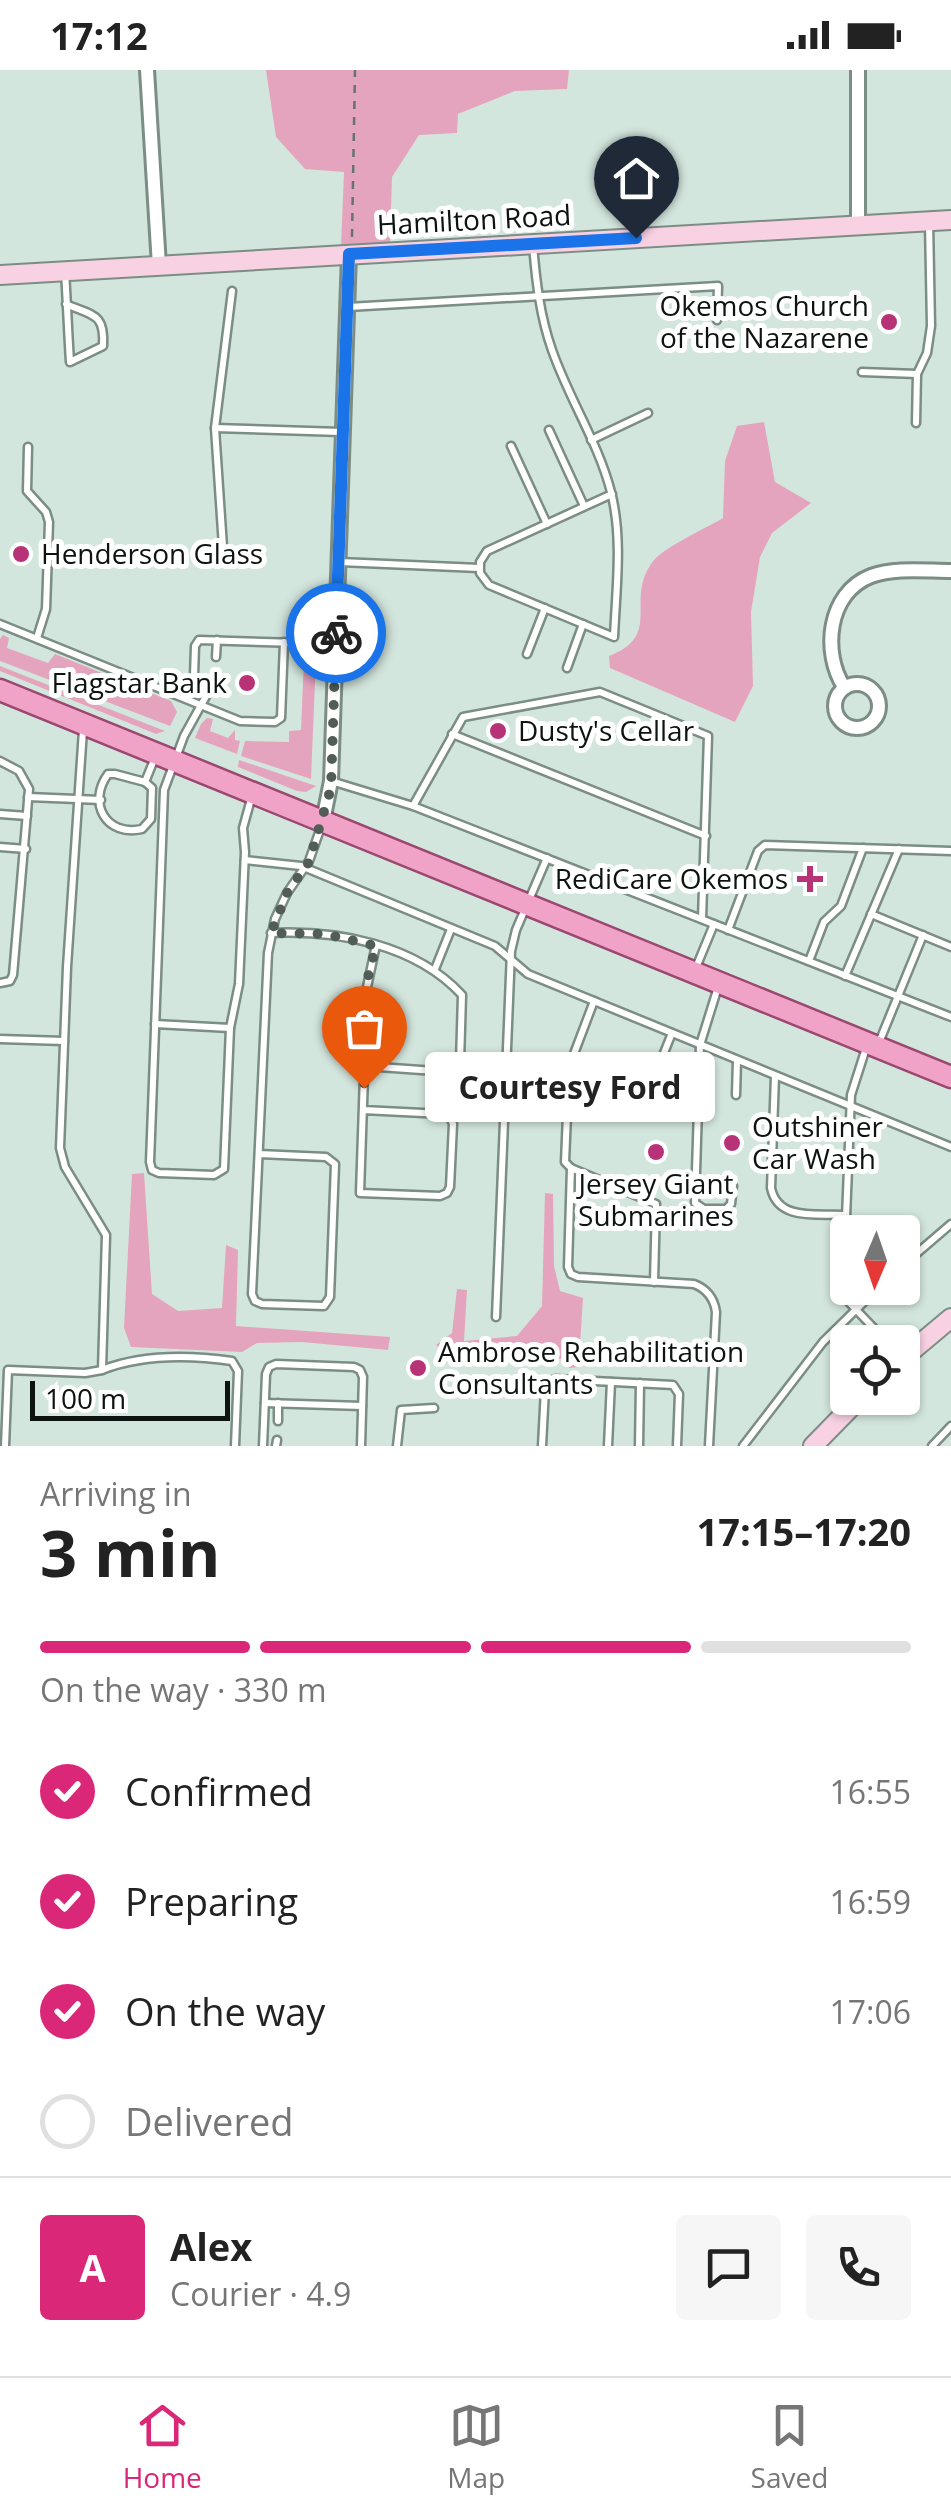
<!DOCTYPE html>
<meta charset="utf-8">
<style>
body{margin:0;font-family:"Open Sans",sans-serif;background:#f6f6f6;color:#222;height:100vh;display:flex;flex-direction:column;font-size:38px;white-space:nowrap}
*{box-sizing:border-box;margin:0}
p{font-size:32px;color:#767676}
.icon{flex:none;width:55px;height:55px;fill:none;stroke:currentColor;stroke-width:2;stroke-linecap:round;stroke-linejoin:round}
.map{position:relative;height:1376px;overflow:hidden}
.details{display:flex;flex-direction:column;background:#fff;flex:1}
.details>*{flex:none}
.needle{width:65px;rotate:182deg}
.controls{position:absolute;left:830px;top:1145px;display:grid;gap:20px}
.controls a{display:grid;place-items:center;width:90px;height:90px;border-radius:10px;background:#fff;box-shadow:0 2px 8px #0004;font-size:50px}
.scale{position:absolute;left:30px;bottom:25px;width:200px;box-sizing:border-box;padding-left:10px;border:5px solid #0c1310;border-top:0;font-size:28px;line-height:35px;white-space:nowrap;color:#0c1310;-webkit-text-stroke:8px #fff;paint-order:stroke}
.pin{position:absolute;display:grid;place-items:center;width:85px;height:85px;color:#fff;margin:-102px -42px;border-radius:50% 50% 50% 0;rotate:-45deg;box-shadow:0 0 10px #0007}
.pin .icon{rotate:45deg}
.courier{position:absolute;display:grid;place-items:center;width:100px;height:100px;margin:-50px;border:8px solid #1a73e8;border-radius:50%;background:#fff;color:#222;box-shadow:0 2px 12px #0007}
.bubble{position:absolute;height:70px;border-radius:10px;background:#fff;box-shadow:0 2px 8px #0004;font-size:32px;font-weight:700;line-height:70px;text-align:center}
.headline em{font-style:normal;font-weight:700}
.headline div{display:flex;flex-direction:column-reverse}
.headline{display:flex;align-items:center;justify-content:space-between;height:170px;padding:0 40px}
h1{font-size:65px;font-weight:700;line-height:75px}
.bar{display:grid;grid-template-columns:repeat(4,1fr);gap:15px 10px;align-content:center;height:120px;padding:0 40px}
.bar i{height:12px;border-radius:8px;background:#e0e0e0}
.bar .active{background:#db2777}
.bar p{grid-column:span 4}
.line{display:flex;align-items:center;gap:25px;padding:0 40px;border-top:2px solid #e0e0e0}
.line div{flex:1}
.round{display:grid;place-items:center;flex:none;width:105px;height:105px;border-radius:10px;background:#f6f6f6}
ol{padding:0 40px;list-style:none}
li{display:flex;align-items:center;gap:30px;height:110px}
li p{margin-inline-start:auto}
li .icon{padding:10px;border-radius:50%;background:#db2777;color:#fff;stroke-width:4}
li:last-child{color:#767676}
li i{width:55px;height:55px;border:5px solid #e0e0e0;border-radius:50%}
.status{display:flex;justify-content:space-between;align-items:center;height:70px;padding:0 50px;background:#fff;direction:ltr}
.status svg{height:28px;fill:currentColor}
.tab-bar{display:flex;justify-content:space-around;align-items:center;height:140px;border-top:2px solid #e0e0e0;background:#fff;font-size:28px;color:#767676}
.tab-bar a{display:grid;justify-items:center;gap:5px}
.tab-bar .active{color:#db2777}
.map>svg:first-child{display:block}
.green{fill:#e5a4be}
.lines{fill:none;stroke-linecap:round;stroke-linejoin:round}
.lane-casing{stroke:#7b8d85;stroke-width:11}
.street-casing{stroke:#7b8d85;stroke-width:18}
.secondary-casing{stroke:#7b8d85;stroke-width:22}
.primary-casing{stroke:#9a486f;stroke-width:25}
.path{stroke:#67736e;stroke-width:2.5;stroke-dasharray:8 8;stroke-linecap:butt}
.lane{stroke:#fff;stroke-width:6}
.street{stroke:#fff;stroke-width:12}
.secondary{stroke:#f8d1e3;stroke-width:18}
.primary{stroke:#f0a3c7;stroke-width:20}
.done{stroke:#525d58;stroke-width:10;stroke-dasharray:0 18}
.route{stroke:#1a73e8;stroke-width:12}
.poi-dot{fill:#b73277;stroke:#fff;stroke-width:4}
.labels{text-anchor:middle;stroke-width:10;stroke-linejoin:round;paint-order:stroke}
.street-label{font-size:28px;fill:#0c1310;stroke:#fff}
.poi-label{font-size:28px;fill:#0c1310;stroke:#fff;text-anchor:start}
</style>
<div class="status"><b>17:12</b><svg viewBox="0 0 49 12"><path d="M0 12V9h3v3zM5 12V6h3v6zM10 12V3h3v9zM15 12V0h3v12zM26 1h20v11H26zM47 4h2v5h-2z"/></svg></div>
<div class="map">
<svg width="951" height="1376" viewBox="0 0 951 1376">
<rect width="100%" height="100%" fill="#d3e6de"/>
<g class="green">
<path d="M 266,0 L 569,0 L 567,19 L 515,21 L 458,44 L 457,63 L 419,65 L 392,107 L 390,173 L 341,177 L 344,102 L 305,99 L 276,67 Z"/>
<path d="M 764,352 L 775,412 L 811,433 L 772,463 L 760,487 L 751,542 L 753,616 L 735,652 L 610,598 L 609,586 C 663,565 625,532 651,494 C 661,478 705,459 723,448 L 725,391 L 737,356 Z"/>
<path d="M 3,565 L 9,568 L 7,578 L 48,593 L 55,584 L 171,631 L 177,642 L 170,656 L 0,591 L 0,569 Z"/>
<path d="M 304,587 L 316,588 L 311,709 L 241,686 L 245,671 L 289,672 L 289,661 L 301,660 Z"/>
<path d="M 0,596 L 165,661 L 156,664 L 0,601 Z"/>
<path d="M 207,648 L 213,649 L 210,661 L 228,668 L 235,660 L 235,670 L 240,671 L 237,684 L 195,668 L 201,654 Z"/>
<path d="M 239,690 L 316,716 L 306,722 L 297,721 L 238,697 Z"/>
<path d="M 144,1103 L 152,1224 L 178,1241 L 222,1238 L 226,1175 L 238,1180 L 236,1256 L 390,1267 L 388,1280 L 302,1272 L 257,1273 L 242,1282 L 131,1277 L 124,1258 L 132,1104 Z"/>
<path d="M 545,1123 L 553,1124 L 554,1196 L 560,1221 L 583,1228 L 580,1275 L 588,1284 L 595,1286 L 597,1295 L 569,1298 L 567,1289 L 450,1285 L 436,1275 L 452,1263 L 457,1219 L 467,1220 L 464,1271 L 517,1266 L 542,1236 Z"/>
</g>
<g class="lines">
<g class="lane-casing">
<g id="lane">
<path d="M 533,175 C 536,211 540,246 552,280 C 569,329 598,372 611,422 C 623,468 616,520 614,567 L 489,515 L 480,503 L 480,492 L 487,481 L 612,424"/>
<path d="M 65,202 C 67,232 68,262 70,292 L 103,276 C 105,243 93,246 66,234"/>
<path d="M 348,237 L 718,216 L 717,250"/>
<path d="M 862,302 L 917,304"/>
<path d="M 916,353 L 917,304 L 927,283 L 931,256 L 929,152"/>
<path d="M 215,358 L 341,362"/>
<path d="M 549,360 L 584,436"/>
<path d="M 591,370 L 648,343"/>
<path d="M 511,376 L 547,454"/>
<path d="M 28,377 L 27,421 L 46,442 L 49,452 L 46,539 L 37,568"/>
<path d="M 224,492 L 215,358 L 232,221"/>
<path d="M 340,492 L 479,498"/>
<path d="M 0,554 L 240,651 L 275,652 L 281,648 L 284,572"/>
<path d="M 527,584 L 545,538"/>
<path d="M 216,587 L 217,570"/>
<path d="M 567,598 L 583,554"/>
<path d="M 215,610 L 184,666 L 164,720 L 150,1092 L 152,1100 L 159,1103 L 214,1105 L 224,1099 L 230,958 L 239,914 L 245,782 L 243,758 L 251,729"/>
<path d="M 209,620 L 194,606 L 195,576 L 199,570 L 334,574"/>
<path d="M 452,664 L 706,766"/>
<path d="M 0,691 L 19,701 L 29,719 L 13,905 L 10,911 L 0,913"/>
<path d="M 115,704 L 145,712 L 152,718 L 151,749 L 142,759 C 106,767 87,733 108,704 Z"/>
<path d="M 331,711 L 413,736 L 951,947"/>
<path d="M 145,712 L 156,685"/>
<path d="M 28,727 L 101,730"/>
<path d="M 413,736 L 463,647 L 600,622 L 708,666 L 702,849"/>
<path d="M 0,744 L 27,746"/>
<path d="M 0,777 L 26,779"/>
<path d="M 245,790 L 301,796 L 495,876 L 528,904 L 951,1077"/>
<path d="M 871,844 L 951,877"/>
<path d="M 728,860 L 758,781 L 765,775 L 951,781"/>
<path d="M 271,863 C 337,860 415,874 462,925 L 460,992 L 456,999 L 449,1002 L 365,996"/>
<path d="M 809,891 L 824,852 L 841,836 L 863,778"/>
<path d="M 435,899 L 451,859"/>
<path d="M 695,900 L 714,854"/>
<path d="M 845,906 L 899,779"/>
<path d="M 718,917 L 700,975 L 695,1133 L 704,1139 L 726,1139 L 731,1134 L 733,1116"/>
<path d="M 594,931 L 569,997 L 635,1025 L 643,1025 L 649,1020 L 672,963"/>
<path d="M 155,954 L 230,958"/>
<path d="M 0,969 L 64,971"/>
<path d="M 878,975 L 923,865"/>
<path d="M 866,978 L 851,1025 L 843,1221 L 845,1228 L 887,1272"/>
<path d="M 569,997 L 565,1092 L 571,1098 L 656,1134 L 654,1212"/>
<path d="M 775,1006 L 771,1118 C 778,1152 819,1143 846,1145"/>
<path d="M 736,1025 L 737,990"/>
<path d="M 363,1040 L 443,1044 L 450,1047 L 453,1054 L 450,1117 L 447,1123 L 440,1126 L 360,1123 L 367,917 L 376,875"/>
<path d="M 259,1084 L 326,1087 L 335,1094 L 330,1227 L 324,1236 L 262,1234 L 255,1231 L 252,1224 L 268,883 L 275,849 L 287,823 L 309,791 L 321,757"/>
<path d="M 571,1098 L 568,1197 L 571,1204 L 578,1207 L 694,1214 C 707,1219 714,1228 716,1242 L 709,1376"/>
<path d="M 902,1196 L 951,1154"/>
<path d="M 496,1247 L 511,881 L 516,860 L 547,788"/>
<path d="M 102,1300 C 143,1284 189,1285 232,1291 L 238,1301 L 235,1376"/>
<path d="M 265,1333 L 362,1336"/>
<path d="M 278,1351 L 278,1333"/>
<path d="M 5,1376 L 8,1300 L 85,1303 L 102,1300 L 106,1165 L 65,1097 L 60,1078 L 67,897 L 83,660"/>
<path d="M 263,1376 L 266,1304 L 269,1297 L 276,1294 L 354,1297 L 360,1300 L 363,1307 L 361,1376"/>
<path d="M 276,1376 L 277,1370"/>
<path d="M 397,1376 L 401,1340 L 434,1338"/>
<path d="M 542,1376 L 545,1319 L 548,1312 L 555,1309 L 673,1315 L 679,1324 L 677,1376"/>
<path d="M 608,1376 L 611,1312"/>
<path d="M 639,1376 L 640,1313"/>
<path d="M 743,1376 L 823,1272 L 878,1218"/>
<path d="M 932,1376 L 951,1356"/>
</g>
</g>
<g class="street-casing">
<g id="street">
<path d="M 147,0 L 159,196"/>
<path d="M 858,155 L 858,0"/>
<circle cx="857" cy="636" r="22"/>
<path d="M 844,617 C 822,583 827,523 871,506 C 895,497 926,501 951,501"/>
<path d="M 323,751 L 331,711 L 349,184"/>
</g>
</g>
<g class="secondary-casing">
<g id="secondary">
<path d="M 0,205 L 951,150"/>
<path d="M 902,1289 L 951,1248"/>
<path d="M 813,1376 L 860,1328"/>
</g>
</g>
<g class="primary-casing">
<path id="primary" d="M 0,620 L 951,1007"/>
</g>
<path class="path" d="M 352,167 L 355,0"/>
<use href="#lane" class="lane"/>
<use href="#street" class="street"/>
<use href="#secondary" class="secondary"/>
<use href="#primary" class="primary"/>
</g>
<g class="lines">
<path class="done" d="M 336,563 L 331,718 L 309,792 L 287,823 L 271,863 L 325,864 L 376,876 L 368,907 L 364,1018"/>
<path class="route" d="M 336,563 L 349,184 L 636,168"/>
</g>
<g class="poi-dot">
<circle cx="889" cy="252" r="10"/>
<circle cx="21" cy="484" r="10"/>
<circle cx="247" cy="613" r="10"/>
<circle cx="498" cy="661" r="10"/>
<path d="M805 794h10v10h10v10h-10v10h-10v-10h-10v-10h10z"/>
<circle cx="732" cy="1073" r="10"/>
<circle cx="656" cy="1082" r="10"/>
<circle cx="418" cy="1298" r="10"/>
</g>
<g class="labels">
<g class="street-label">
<text transform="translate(474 150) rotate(-3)" y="10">Hamilton Road</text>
</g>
<g class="poi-label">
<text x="869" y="246" text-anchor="end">Okemos Church<tspan x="869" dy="32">of the Nazarene</tspan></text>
<text x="41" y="494">Henderson Glass</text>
<text x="227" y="623" text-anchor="end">Flagstar Bank</text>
<text x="518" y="671">Dusty's Cellar</text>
<text x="788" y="819" text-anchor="end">RediCare Okemos</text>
<text x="752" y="1067">Outshiner<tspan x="752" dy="32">Car Wash</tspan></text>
<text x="656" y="1124" text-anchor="middle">Jersey Giant<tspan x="656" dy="32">Submarines</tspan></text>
<text x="438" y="1292">Ambrose Rehabilitation<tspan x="438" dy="32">Consultants</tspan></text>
</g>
</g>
</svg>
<div class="controls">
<a><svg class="needle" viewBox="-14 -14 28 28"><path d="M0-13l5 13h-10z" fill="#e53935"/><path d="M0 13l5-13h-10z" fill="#767676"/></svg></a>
<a><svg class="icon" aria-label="locate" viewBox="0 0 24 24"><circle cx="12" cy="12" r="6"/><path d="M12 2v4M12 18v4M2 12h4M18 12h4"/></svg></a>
</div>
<div class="scale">100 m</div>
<div class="pin" style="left:364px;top:1018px;background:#ea580c"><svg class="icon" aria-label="bag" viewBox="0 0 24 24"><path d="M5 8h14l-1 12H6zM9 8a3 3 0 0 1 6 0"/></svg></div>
<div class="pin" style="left:636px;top:168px;background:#1f2937"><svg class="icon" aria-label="home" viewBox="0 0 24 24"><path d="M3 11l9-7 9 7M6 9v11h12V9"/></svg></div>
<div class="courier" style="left:336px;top:563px"><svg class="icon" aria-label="bike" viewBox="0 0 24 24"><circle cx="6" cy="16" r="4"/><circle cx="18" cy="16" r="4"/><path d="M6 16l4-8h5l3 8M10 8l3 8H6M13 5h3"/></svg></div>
<div class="bubble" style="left:425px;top:982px;width:290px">Courtesy Ford</div>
</div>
<section class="details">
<div class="headline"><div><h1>3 min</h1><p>Arriving in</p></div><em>17:15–17:20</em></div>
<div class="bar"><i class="active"></i><i class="active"></i><i class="active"></i><i></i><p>On the way · 330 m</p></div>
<ol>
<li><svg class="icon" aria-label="check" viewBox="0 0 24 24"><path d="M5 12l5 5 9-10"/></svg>Confirmed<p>16:55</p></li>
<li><svg class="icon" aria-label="check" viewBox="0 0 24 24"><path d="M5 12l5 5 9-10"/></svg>Preparing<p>16:59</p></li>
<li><svg class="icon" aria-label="check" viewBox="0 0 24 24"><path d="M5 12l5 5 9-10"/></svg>On the way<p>17:06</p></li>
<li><i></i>Delivered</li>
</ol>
<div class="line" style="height:180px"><b class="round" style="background:#db2777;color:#fff">A</b><div><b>Alex</b><p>Courier · 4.9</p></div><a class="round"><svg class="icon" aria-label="chat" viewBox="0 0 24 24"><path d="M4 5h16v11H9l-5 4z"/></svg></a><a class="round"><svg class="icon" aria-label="phone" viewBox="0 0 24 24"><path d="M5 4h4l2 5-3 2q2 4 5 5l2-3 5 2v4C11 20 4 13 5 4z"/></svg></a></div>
</section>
<nav class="tab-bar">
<a class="active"><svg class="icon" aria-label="home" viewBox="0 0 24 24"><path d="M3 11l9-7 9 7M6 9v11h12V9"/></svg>Home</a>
<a><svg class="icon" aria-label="map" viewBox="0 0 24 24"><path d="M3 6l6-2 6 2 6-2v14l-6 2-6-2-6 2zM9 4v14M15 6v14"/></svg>Map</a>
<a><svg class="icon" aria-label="saved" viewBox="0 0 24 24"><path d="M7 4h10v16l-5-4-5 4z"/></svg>Saved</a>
</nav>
